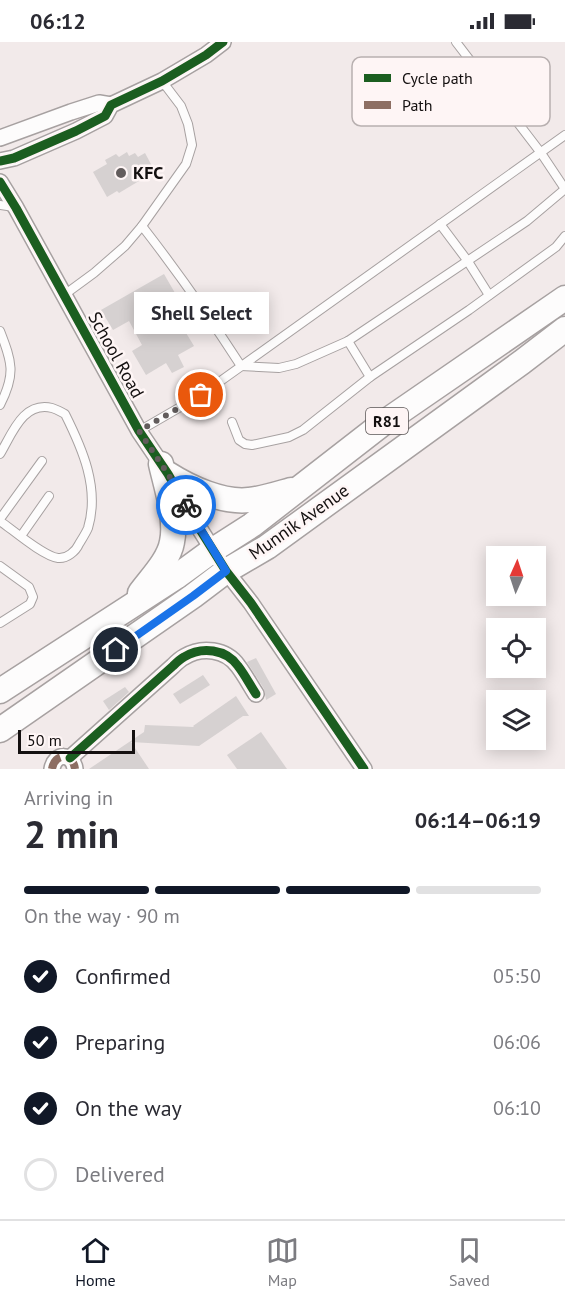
<!DOCTYPE html>
<meta charset="utf-8">
<style>
body{margin:0;font-family:"PT Sans",sans-serif;background:#f7f7f7;color:#2b2b33;height:100vh;display:flex;flex-direction:column;font-size:22px;white-space:nowrap}
*{box-sizing:border-box;margin:0}
p{font-size:20px;color:#7c7c81}
.icon{flex:none;width:33px;height:33px;fill:none;stroke:currentColor;stroke-width:2;stroke-linecap:round;stroke-linejoin:round}
.map{position:relative;height:727px;overflow:hidden}
.side{display:flex;flex-direction:column;background:#fff;flex:1}
.side>*{flex:none}
.needle{width:39px;rotate:3deg}
.buttons{position:absolute;left:486px;top:504px;display:grid;gap:12px}
.buttons a{display:grid;place-items:center;width:60px;height:60px;border-radius:0px;background:#fff;box-shadow:0 3px 15px #0003;font-size:30px}
.scale{position:absolute;left:18px;bottom:15px;width:117px;box-sizing:border-box;padding-left:6px;border:3px solid #141010;border-top:0;font-size:16px;line-height:21px;white-space:nowrap;color:#141010;-webkit-text-stroke:4px #fef5f5;paint-order:stroke}
.pin{position:absolute;display:grid;place-items:center;width:51px;height:51px;color:#fff;margin:-26px;border:3px solid #fff;border-radius:50%;box-shadow:0 2px 6px #0007}
.courier{position:absolute;display:grid;place-items:center;width:60px;height:60px;margin:-30px;border:4px solid #1a73e8;border-radius:50%;background:#fff;color:#222;box-shadow:0 2px 8px #0007}
.bubble{position:absolute;height:42px;border-radius:0px;background:#fff;box-shadow:0 3px 15px #0003;font-size:20px;font-weight:700;line-height:42px;text-align:center}
.summary em{font-style:normal;font-weight:700}
.summary div{display:flex;flex-direction:column-reverse}
.summary{display:flex;align-items:center;justify-content:space-between;height:102px;padding:0 24px}
h1{font-size:39px;font-weight:700;line-height:45px}
.bar{display:grid;grid-template-columns:repeat(4,1fr);gap:9px 6px;align-content:center;height:72px;padding:0 24px}
.bar i{height:8px;border-radius:4px;background:#e1e1e2}
.bar .current{background:#111827}
.bar p{grid-column:span 4}
ol{padding:0 24px;list-style:none}
li{display:flex;align-items:center;gap:18px;height:66px}
li p{margin-inline-start:auto}
li .icon{padding:6px;border-radius:50%;background:#111827;color:#fff;stroke-width:4}
li:last-child{color:#7c7c81}
li i{width:33px;height:33px;border:3px solid #e1e1e2;border-radius:50%}
.status{display:flex;justify-content:space-between;align-items:center;height:42px;padding:0 30px;background:#fff;direction:ltr}
.status svg{height:16px;fill:currentColor}
.tab-bar{display:flex;justify-content:space-around;align-items:center;height:84px;border-top:2px solid #e1e1e2;background:#fff;font-size:16px;color:#7c7c81}
.tab-bar a{display:grid;justify-items:center;gap:3px}
.tab-bar .current{color:#111827}
.map>svg:first-child{display:block}
.building{fill:#d6d1d1}
.lines{fill:none;stroke-linecap:round;stroke-linejoin:round}
.service-casing{stroke:#a7a1a1;stroke-width:10}
.minor-casing{stroke:#a7a1a1;stroke-width:18}
.primary-casing{stroke:#a7a1a1;stroke-width:27}
.service{stroke:#fdfcfc;stroke-width:8}
.minor{stroke:#fdfcfc;stroke-width:15}
.primary{stroke:#fdfcfc;stroke-width:24}
.quiet{stroke:#8d6e63;stroke-width:8;stroke-dasharray:15 8;stroke-linecap:butt}
.cycleway-casing{stroke:#fef5f5;stroke-width:13}
.cycleway{stroke:#1b5e20;stroke-width:9}
.done{stroke:#625c5c;stroke-width:6;stroke-dasharray:0 10.8}
.route{stroke:#1a73e8;stroke-width:8}
.poi-dot{fill:#625c5c;stroke:#fef5f5;stroke-width:2}
.labels{text-anchor:middle;stroke-width:5;stroke-linejoin:round;paint-order:stroke}
.shield{fill:#fef5f5;stroke:#5a5555;stroke-width:1.5}
.shield-label{font-size:16px;font-weight:bold;fill:#141010}
.poi-label{font-size:18px;font-weight:bold;fill:#141010;stroke:#fef5f5;text-anchor:start}
.street-label{font-size:18px;fill:#141010;stroke:#fef5f5}
.key{fill:#fef5f5;stroke:#b8b0b0;stroke-width:1.5}
.key-label{font-size:16px;fill:#141010}
</style>
<div class="status"><b>06:12</b><svg viewBox="0 0 49 12"><path d="M0 12V9h3v3zM5 12V6h3v6zM10 12V3h3v9zM15 12V0h3v12zM26 1h20v11H26zM47 4h2v5h-2z"/></svg></div>
<div class="map">
<svg width="565" height="727" viewBox="0 0 565 727">
<rect width="100%" height="100%" fill="#f2eaea"/>
<g class="building">
<path d="M 127,110 L 129,114 L 135,111 L 138,115 L 145,111 L 152,124 L 146,127 L 149,133 L 119,151 L 117,149 L 107,155 L 93,130 L 107,122 L 105,118 L 116,112 L 119,115 Z"/>
<path d="M 164,232 L 175,251 L 159,260 L 174,285 L 180,281 L 194,304 L 178,313 L 184,325 L 172,331 L 166,321 L 146,333 L 132,309 L 142,303 L 129,279 L 113,288 L 101,268 Z"/>
<path d="M 256,616 L 276,652 L 266,658 L 264,647 L 247,620 Z"/>
<path d="M 203,633 L 210,643 L 180,662 L 173,652 Z"/>
<path d="M 125,645 L 129,650 L 109,668 L 103,659 Z"/>
<path d="M 236,654 L 249,674 L 243,674 L 199,704 L 131,700 L 149,727 L 89,727 L 144,690 L 145,683 L 194,685 L 193,684 Z"/>
<path d="M 261,690 L 287,727 L 237,727 L 227,713 Z"/>
</g>
<g class="lines">
<g class="service-casing">
<g id="service">
<path d="M 456,0 L 541,111 L 565,147"/>
<path d="M 0,163 L 14,165"/>
<path d="M 440,182 L 467,218 L 489,253"/>
<path d="M 142,184 C 177,229 210,276 241,324 L 279,326 L 296,322 L 348,299 L 370,335"/>
<path d="M 64,253 L 94,231 L 125,204 L 142,184 L 186,122 L 192,103 L 188,82 L 181,64 L 162,39"/>
<path d="M 0,289 C 12,320 16,332 0,363"/>
<path d="M 348,299 L 527,179 L 565,147"/>
<path d="M 232,380 L 239,398 L 245,402 L 252,403 L 289,395 L 303,388 L 370,335 L 469,268 L 556,205 L 565,194"/>
<path d="M 139,389 L 201,353 L 565,93"/>
<path d="M 0,412 C 12,392 23,359 52,366 C 56,367 61,370 65,372 C 82,406 100,446 88,486 C 86,491 82,497 79,502 C 76,509 67,517 58,516 C 43,514 13,488 0,479"/>
<path d="M 0,477 L 42,419"/>
<path d="M 21,494 L 49,454"/>
<path d="M 0,524 L 29,545 L 33,555 L 30,562 L 0,581"/>
</g>
</g>
<g class="minor-casing">
<g id="minor">
<path d="M 0,96 L 71,70 L 99,61 L 111,63"/>
<path d="M 0,119 L 14,116 L 76,89 L 105,74 L 111,63 L 162,39 L 206,13 L 223,0"/>
<path d="M 0,140 L 16,166 L 139,389 L 168,432 L 196,481 L 226,529 L 251,561 L 364,727"/>
<path d="M 70,716 L 173,624 C 176,621 180,617 184,615 C 202,604 226,607 238,624 C 245,633 250,643 256,652"/>
<path d="M 52,727 C 55,710 73,711 75,727"/>
</g>
</g>
<g class="primary-casing">
<g id="primary">
<path d="M 168,432 C 190,446 223,461 249,458 C 262,457 277,452 291,448"/>
<path d="M 140,551 C 151,536 169,518 172,500 C 177,477 166,444 161,422"/>
<path d="M 0,649 L 176,535 L 213,508 L 252,483 L 382,382 L 565,256"/>
<path d="M 0,688 L 193,554 L 226,529 L 267,505 L 522,320 L 565,287"/>
</g>
</g>
<use href="#service" class="service"/>
<use href="#minor" class="minor"/>
<use href="#primary" class="primary"/>
<path class="quiet" d="M 52,727 C 55,710 73,711 75,727"/>
<g class="cycleway-casing">
<g id="cycleway">
<path d="M 0,119 L 14,116 L 76,89 L 105,74 L 111,63 L 162,39 L 206,13 L 223,0"/>
<path d="M 0,140 L 16,166 L 139,389 L 168,432 L 196,481 L 226,529 L 251,561 L 364,727"/>
<path d="M 70,716 L 173,624 C 176,621 180,617 184,615 C 202,604 226,607 238,624 C 245,633 250,643 256,652"/>
</g>
</g>
<use href="#cycleway" class="cycleway"/>
</g>
<g class="lines">
<path class="done" d="M 186,463 L 168,432 L 139,389 L 201,353"/>
<path class="route" d="M 116,608 L 193,554 L 226,529 L 186,463"/>
</g>
<circle class="poi-dot" cx="121" cy="131" r="6"/>
<g class="labels">
<rect class="shield" x="366" y="366" width="42" height="26" rx="4.5"/>
<g class="shield-label">
<text x="387" y="385">R81</text>
</g>
<g class="poi-label">
<text x="133" y="137">KFC</text>
</g>
<g class="street-label">
<text transform="translate(116 313) rotate(61)" y="6">School Road</text>
<text transform="translate(299 480) rotate(-35)" y="6">Munnik Avenue</text>
</g>
</g>
<rect x="352" y="15" width="198" height="69" rx="9" class="key"/>
<rect x="364" y="32" width="27" height="8" fill="#1b5e20"/>
<rect x="364" y="59" width="27" height="8" fill="#8d6e63"/>
<g class="key-label">
<text x="402" y="42">Cycle path</text>
<text x="402" y="69">Path</text>
</g>
</svg>
<div class="buttons">
<a><svg class="needle" viewBox="-14 -14 28 28"><path d="M0-13l5 13h-10z" fill="#e53935"/><path d="M0 13l5-13h-10z" fill="#7c7c81"/></svg></a>
<a><svg class="icon" aria-label="locate" viewBox="0 0 24 24"><circle cx="12" cy="12" r="6"/><path d="M12 2v4M12 18v4M2 12h4M18 12h4"/></svg></a>
<a><svg class="icon" aria-label="layers" viewBox="0 0 24 24"><path d="M12 4l9 5-9 5-9-5zM3 14l9 5 9-5"/></svg></a>
</div>
<div class="scale">50 m</div>
<div class="pin" style="left:201px;top:353px;background:#ea580c"><svg class="icon" aria-label="bag" viewBox="0 0 24 24"><path d="M5 8h14l-1 12H6zM9 8a3 3 0 0 1 6 0"/></svg></div>
<div class="pin" style="left:116px;top:608px;background:#1f2937"><svg class="icon" aria-label="home" viewBox="0 0 24 24"><path d="M3 11l9-7 9 7M6 9v11h12V9"/></svg></div>
<div class="courier" style="left:186px;top:463px"><svg class="icon" aria-label="bike" viewBox="0 0 24 24"><circle cx="6" cy="16" r="4"/><circle cx="18" cy="16" r="4"/><path d="M6 16l4-8h5l3 8M10 8l3 8H6M13 5h3"/></svg></div>
<div class="bubble" style="left:134px;top:250px;width:135px">Shell Select</div>
</div>
<section class="side">
<div class="summary"><div><h1>2 min</h1><p>Arriving in</p></div><em>06:14–06:19</em></div>
<div class="bar"><i class="current"></i><i class="current"></i><i class="current"></i><i></i><p>On the way · 90 m</p></div>
<ol>
<li><svg class="icon" aria-label="check" viewBox="0 0 24 24"><path d="M5 12l5 5 9-10"/></svg>Confirmed<p>05:50</p></li>
<li><svg class="icon" aria-label="check" viewBox="0 0 24 24"><path d="M5 12l5 5 9-10"/></svg>Preparing<p>06:06</p></li>
<li><svg class="icon" aria-label="check" viewBox="0 0 24 24"><path d="M5 12l5 5 9-10"/></svg>On the way<p>06:10</p></li>
<li><i></i>Delivered</li>
</ol>
</section>
<nav class="tab-bar">
<a class="current"><svg class="icon" aria-label="home" viewBox="0 0 24 24"><path d="M3 11l9-7 9 7M6 9v11h12V9"/></svg>Home</a>
<a><svg class="icon" aria-label="map" viewBox="0 0 24 24"><path d="M3 6l6-2 6 2 6-2v14l-6 2-6-2-6 2zM9 4v14M15 6v14"/></svg>Map</a>
<a><svg class="icon" aria-label="saved" viewBox="0 0 24 24"><path d="M7 4h10v16l-5-4-5 4z"/></svg>Saved</a>
</nav>
